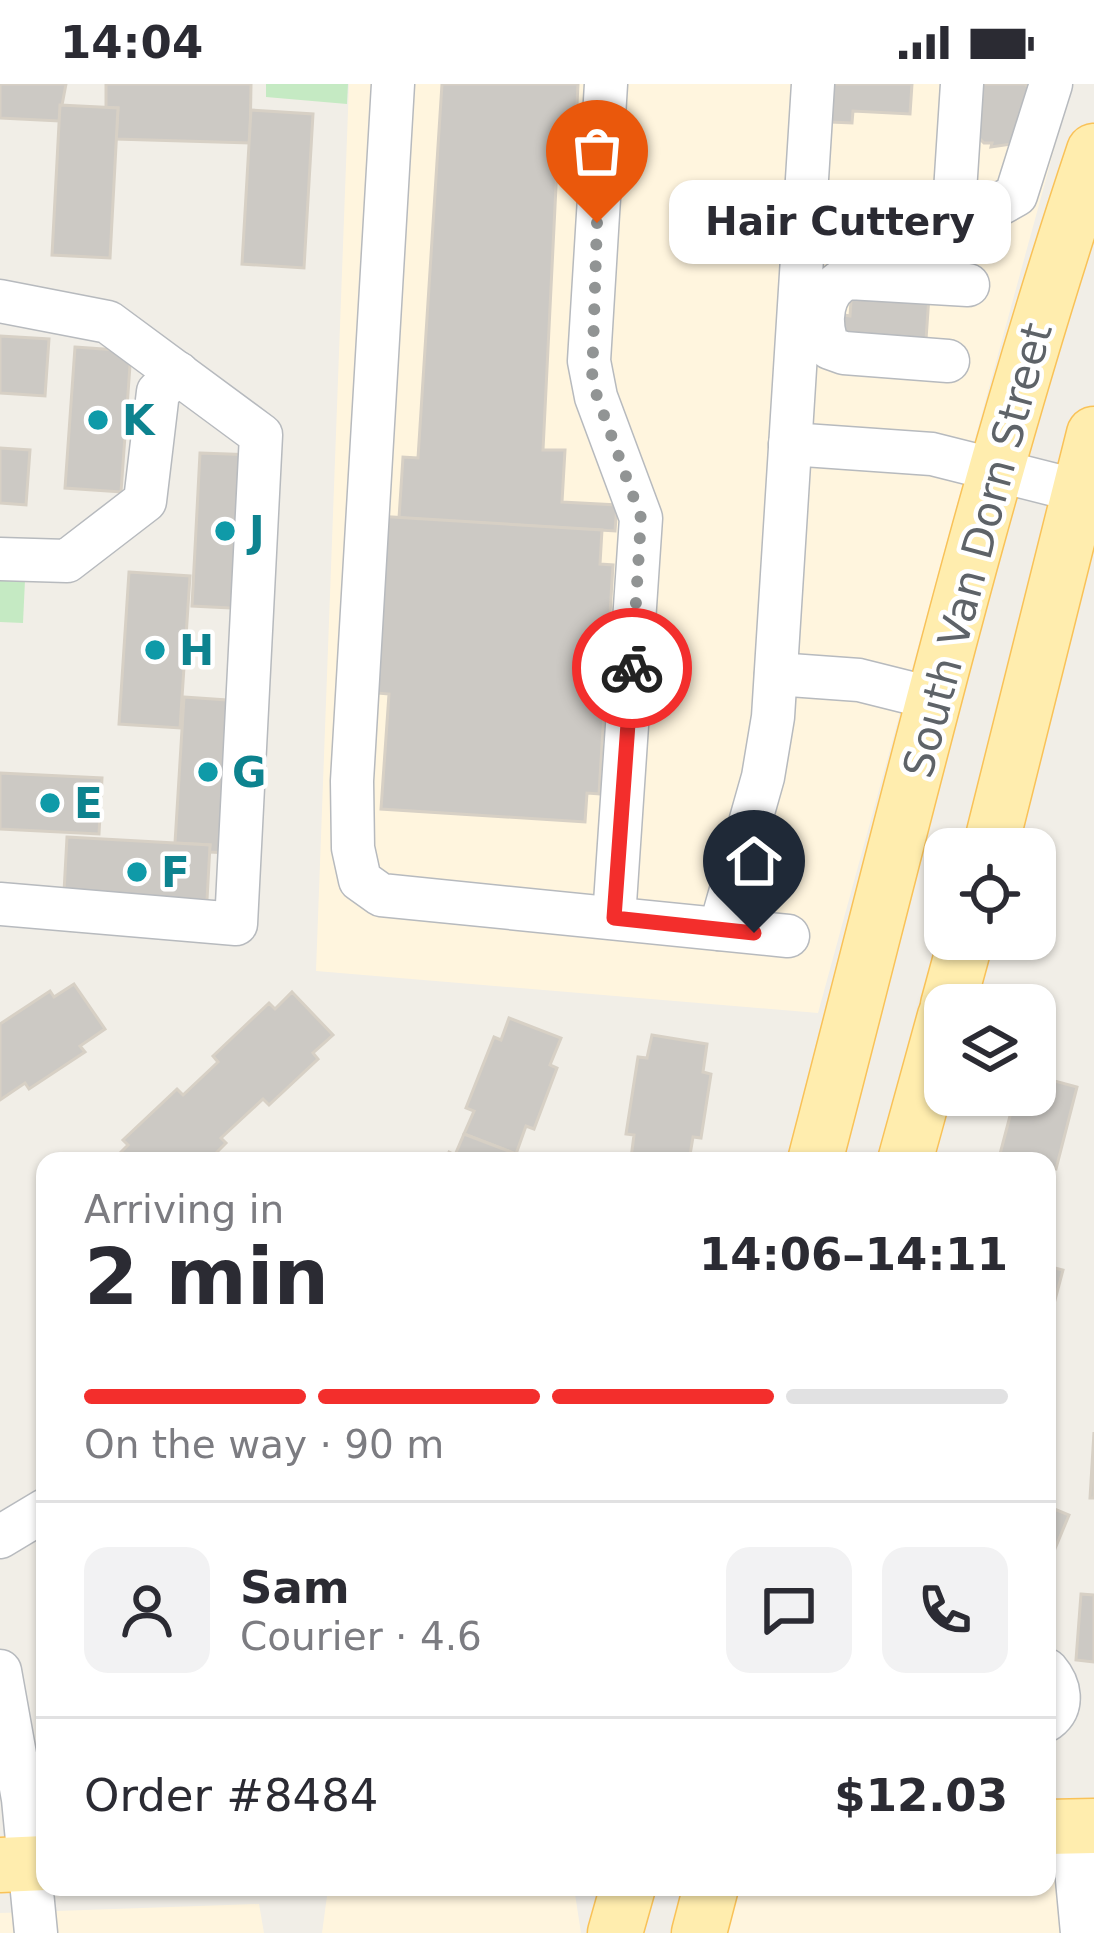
<!DOCTYPE html>
<meta charset="utf-8">
<style>
body{margin:0;font-family:"DejaVu Sans",sans-serif;background:#f2f2f3;color:#2b2b33;height:100vh;display:flex;flex-direction:column;font-size:45px;white-space:nowrap}
*{box-sizing:border-box;margin:0}
p{font-size:39px;color:#7c7c81}
.icon{flex:none;width:66px;height:66px;fill:none;stroke:currentColor;stroke-width:2;stroke-linecap:round;stroke-linejoin:round}
.map{position:relative;flex:1;overflow:hidden}
.drawer{position:absolute;left:36px;top:1068px;width:1020px;height:744px;display:flex;flex-direction:column;background:#fff;border-radius:24px;box-shadow:0 3px 9px #0004}
.drawer>*{flex:none}
.fabs{position:absolute;left:924px;top:744px;display:grid;gap:24px}
.fabs a{display:grid;place-items:center;width:132px;height:132px;border-radius:24px;background:#fff;box-shadow:0 3px 9px #0004;font-size:60px}
.pin{position:absolute;display:grid;place-items:center;width:102px;height:102px;color:#fff;margin:-123px -51px;border-radius:50% 50% 50% 0;rotate:-45deg;box-shadow:0 0 12px #0007}
.pin .icon{rotate:45deg}
.courier{position:absolute;display:grid;place-items:center;width:120px;height:120px;margin:-60px;border:9px solid #f32e2c;border-radius:50%;background:#fff;color:#222;box-shadow:0 3px 15px #0007}
.bubble{position:absolute;height:84px;border-radius:24px;background:#fff;box-shadow:0 3px 9px #0004;font-size:39px;font-weight:600;line-height:84px;text-align:center}
.summary em{font-style:normal;font-weight:600}
.summary div{display:flex;flex-direction:column-reverse}
.summary{display:flex;align-items:center;justify-content:space-between;height:204px;padding:0 48px}
h1{font-size:78px;font-weight:600;line-height:90px}
.bar{display:grid;grid-template-columns:repeat(4,1fr);gap:18px 12px;align-content:center;height:144px;padding:0 48px}
.bar i{height:15px;border-radius:9px;background:#e1e1e2}
.bar .selected{background:#f32e2c}
.bar p{grid-column:span 4}
.line{display:flex;align-items:center;gap:30px;padding:0 48px;border-top:3px solid #e1e1e2}
.line div{flex:1}
.round{display:grid;place-items:center;flex:none;width:126px;height:126px;border-radius:24px;background:#f2f2f3}
.status{display:flex;justify-content:space-between;align-items:center;height:84px;padding:0 60px;background:#fff;direction:ltr}
.status svg{height:33px;fill:currentColor}
.map>svg:first-child{display:block}
.commercial{fill:#fff5de}
.green{fill:#c5eac3}
.building{fill:#ccc9c4;stroke:#d7d0c5;stroke-width:3}
.lines{fill:none;stroke-linecap:round;stroke-linejoin:round}
.minor-casing{stroke:#b7babe;stroke-width:45}
.major-casing{stroke:#f9c258;stroke-width:57}
.minor{stroke:#fff;stroke-width:42}
.major{stroke:#ffedae;stroke-width:54}
.done{stroke:#919494;stroke-width:12;stroke-dasharray:0 21.6}
.route{stroke:#f32e2c;stroke-width:15}
.culture-dot{fill:#0f9aa8;stroke:#fff;stroke-width:4.5}
.labels{text-anchor:middle;stroke-width:9;stroke-linejoin:round;paint-order:stroke}
.culture-label{font-size:42px;font-weight:bold;fill:#0d838f;stroke:#fff;text-anchor:start}
.street-label{font-size:42px;fill:#5e6368;stroke:#fff}
</style>
<div class="status"><b>14:04</b><svg viewBox="0 0 49 12"><path d="M0 12V9h3v3zM5 12V6h3v6zM10 12V3h3v9zM15 12V0h3v12zM26 1h20v11H26zM47 4h2v5h-2z"/></svg></div>
<div class="map">
<svg width="1094" height="1849" viewBox="0 0 1094 1849">
<rect width="100%" height="100%" fill="#f1eee7"/>
<g class="commercial">
<path d="M 349,0 L 1072,0 L 818,929 L 316,887 Z"/>
<path d="M 1094,1782 L 1094,1849 L 722,1849 L 737,1803 L 1047,1803 L 1047,1783 Z"/>
<path d="M 540,1803 L 575,1810 L 581,1849 L 322,1849 L 327,1812 Z"/>
<path d="M 259,1820 L 264,1849 L 0,1849 L 0,1829 Z"/>
</g>
<g class="green">
<path d="M 266,0 L 348,0 L 347,20 L 266,13 Z"/>
<path d="M 25,496 L 23,539 L 0,538 L 0,497 Z"/>
</g>
<g class="building">
<path d="M 0,0 L 66,0 L 59,37 L 0,34 Z"/>
<path d="M 106,0 L 251,0 L 250,59 L 116,55 L 118,24 L 106,24 Z"/>
<path d="M 442,0 L 578,0 L 574,83 L 557,82 L 543,366 L 565,366 L 562,418 L 617,421 L 615,447 L 399,434 L 403,373 L 418,374 Z"/>
<path d="M 828,0 L 912,0 L 910,30 L 853,27 L 852,39 L 831,38 Z"/>
<path d="M 973,0 L 1025,0 L 1029,4 L 1012,60 L 991,63 L 992,59 L 984,59 L 970,45 Z"/>
<path d="M 60,21 L 118,24 L 110,174 L 52,171 Z"/>
<path d="M 251,26 L 313,30 L 304,184 L 242,180 Z"/>
<path d="M 852,202 L 929,212 L 925,270 L 832,255 L 844,231 L 850,232 Z"/>
<path d="M 0,252 L 49,255 L 45,312 L 0,309 Z"/>
<path d="M 75,263 L 131,267 L 121,408 L 65,404 Z"/>
<path d="M 0,364 L 30,366 L 26,421 L 0,419 Z"/>
<path d="M 200,369 L 257,371 L 250,525 L 192,522 Z"/>
<path d="M 376,432 L 602,446 L 600,480 L 613,481 L 599,710 L 587,709 L 585,738 L 381,725 L 389,610 L 365,608 Z"/>
<path d="M 129,488 L 190,492 L 180,644 L 119,640 Z"/>
<path d="M 184,613 L 241,617 L 232,769 L 209,768 L 210,761 L 175,759 Z"/>
<path d="M 0,689 L 102,694 L 99,750 L 0,745 Z"/>
<path d="M 67,753 L 210,761 L 207,816 L 64,808 Z"/>
<path d="M 74,900 L 105,945 L 80,962 L 85,968 L 29,1005 L 25,999 L 0,1016 L 0,940 L 50,907 L 54,913 Z"/>
<path d="M 292,908 L 333,951 L 313,969 L 318,975 L 269,1021 L 263,1015 L 221,1054 L 226,1059 L 208,1077 L 112,1077 L 128,1061 L 123,1056 L 177,1005 L 183,1011 L 218,978 L 213,972 L 269,919 L 275,925 Z"/>
<path d="M 509,934 L 561,954 L 550,981 L 557,984 L 534,1045 L 526,1042 L 516,1070 L 464,1050 L 474,1027 L 466,1024 L 494,953 L 501,956 Z"/>
<path d="M 652,951 L 707,960 L 703,988 L 711,990 L 701,1054 L 693,1053 L 689,1077 L 631,1074 L 634,1051 L 626,1050 L 638,973 L 647,974 Z"/>
<path d="M 1035,997 L 1038,998 L 1035,1012 L 1050,1016 L 1055,997 L 1077,1003 L 1056,1085 L 1047,1083 L 1047,1077 L 1026,1077 L 1000,1070 L 1015,1013 L 1035,1011 Z"/>
<path d="M 464,1050 L 516,1070 L 513,1077 L 445,1077 L 449,1068 L 455,1071 Z"/>
<path d="M 1047,1182 L 1063,1186 L 1047,1246 Z"/>
<path d="M 1094,1348 L 1094,1414 L 1090,1414 Z"/>
<path d="M 1047,1422 L 1069,1431 L 1052,1472 L 1047,1470 Z"/>
<path d="M 1081,1510 L 1094,1511 L 1094,1578 L 1076,1576 Z"/>
</g>
<g class="lines">
<g class="minor-casing">
<g id="minor">
<path d="M 393,0 L 352,697 L 353,764 L 360,796 L 381,811 L 788,852"/>
<path d="M 606,0 L 589,277 L 596,313 L 641,434 L 614,834"/>
<path d="M 954,123 L 962,0"/>
<path d="M 980,125 L 1000,120 L 1016,111 L 1051,0"/>
<path d="M 0,217 L 108,238 L 261,351 L 236,840 L 0,820"/>
<path d="M 948,277 L 844,269 L 830,264 C 817,242 821,202 849,194 L 968,201"/>
<path d="M 790,360 L 932,370 L 1079,407"/>
<path d="M 0,475 L 67,477 L 145,417 L 158,308 L 178,289"/>
<path d="M 776,590 L 859,596 L 935,615"/>
<path d="M 720,845 L 763,693 L 773,633 L 813,0"/>
<path d="M 0,1453 L 45,1426"/>
<path d="M 1047,1586 C 1060,1601 1065,1622 1047,1636"/>
<path d="M 0,1587 L 23,1715 L 36,1849"/>
<path d="M 1072,1742 L 1082,1849"/>
</g>
</g>
<g class="major-casing">
<g id="major">
<path d="M 990,765 L 1094,350"/>
<path d="M 948,921 L 966,855"/>
<path d="M 815,1077 C 903,740 983,398 1094,67"/>
<path d="M 905,1077 L 945,932"/>
<path d="M 1047,1743 L 1094,1742"/>
<path d="M 0,1781 L 45,1779"/>
<path d="M 615,1849 L 628,1803"/>
<path d="M 699,1849 L 711,1803"/>
</g>
</g>
<use href="#minor" class="minor"/>
<use href="#major" class="major"/>
</g>
<g class="lines">
<path class="done" d="M 597,139 L 592,298 L 641,434 L 632,584"/>
<path class="route" d="M 632,584 L 614,834 L 754,849"/>
</g>
<g class="culture-dot">
<circle cx="98" cy="336" r="12"/>
<circle cx="225" cy="447" r="12"/>
<circle cx="155" cy="566" r="12"/>
<circle cx="208" cy="688" r="12"/>
<circle cx="50" cy="719" r="12"/>
<circle cx="137" cy="788" r="12"/>
</g>
<g class="labels">
<g class="culture-label">
<text x="122" y="351">K</text>
<text x="249" y="462">J</text>
<text x="179" y="581">H</text>
<text x="232" y="703">G</text>
<text x="74" y="734">E</text>
<text x="161" y="803">F</text>
</g>
<g class="street-label">
<text transform="translate(977 466) rotate(-75)" y="15">South Van Dorn Street</text>
</g>
</g>
</svg>
<div class="fabs">
<a><svg class="icon" aria-label="locate" viewBox="0 0 24 24"><circle cx="12" cy="12" r="6"/><path d="M12 2v4M12 18v4M2 12h4M18 12h4"/></svg></a>
<a><svg class="icon" aria-label="layers" viewBox="0 0 24 24"><path d="M12 4l9 5-9 5-9-5zM3 14l9 5 9-5"/></svg></a>
</div>
<div class="pin" style="left:597px;top:139px;background:#ea580c"><svg class="icon" aria-label="bag" viewBox="0 0 24 24"><path d="M5 8h14l-1 12H6zM9 8a3 3 0 0 1 6 0"/></svg></div>
<div class="pin" style="left:754px;top:849px;background:#1f2937"><svg class="icon" aria-label="home" viewBox="0 0 24 24"><path d="M3 11l9-7 9 7M6 9v11h12V9"/></svg></div>
<div class="courier" style="left:632px;top:584px"><svg class="icon" aria-label="bike" viewBox="0 0 24 24"><circle cx="6" cy="16" r="4"/><circle cx="18" cy="16" r="4"/><path d="M6 16l4-8h5l3 8M10 8l3 8H6M13 5h3"/></svg></div>
<div class="bubble" style="left:669px;top:96px;width:342px">Hair Cuttery</div>
<section class="drawer">
<div class="summary"><div><h1>2 min</h1><p>Arriving in</p></div><em>14:06–14:11</em></div>
<div class="bar"><i class="selected"></i><i class="selected"></i><i class="selected"></i><i></i><p>On the way · 90 m</p></div>
<div class="line" style="height:216px"><a class="round"><svg class="icon" aria-label="person" viewBox="0 0 24 24"><circle cx="12" cy="8" r="4"/><path d="M4 21q1-7 8-7t8 7"/></svg></a><div><b>Sam</b><p>Courier · 4.6</p></div><a class="round"><svg class="icon" aria-label="chat" viewBox="0 0 24 24"><path d="M4 5h16v11H9l-5 4z"/></svg></a><a class="round"><svg class="icon" aria-label="phone" viewBox="0 0 24 24"><path d="M5 4h4l2 5-3 2q2 4 5 5l2-3 5 2v4C11 20 4 13 5 4z"/></svg></a></div>
<div class="line" style="height:156px"><div>Order #8484</div><b>$12.03</b></div>
</section>
</div>
